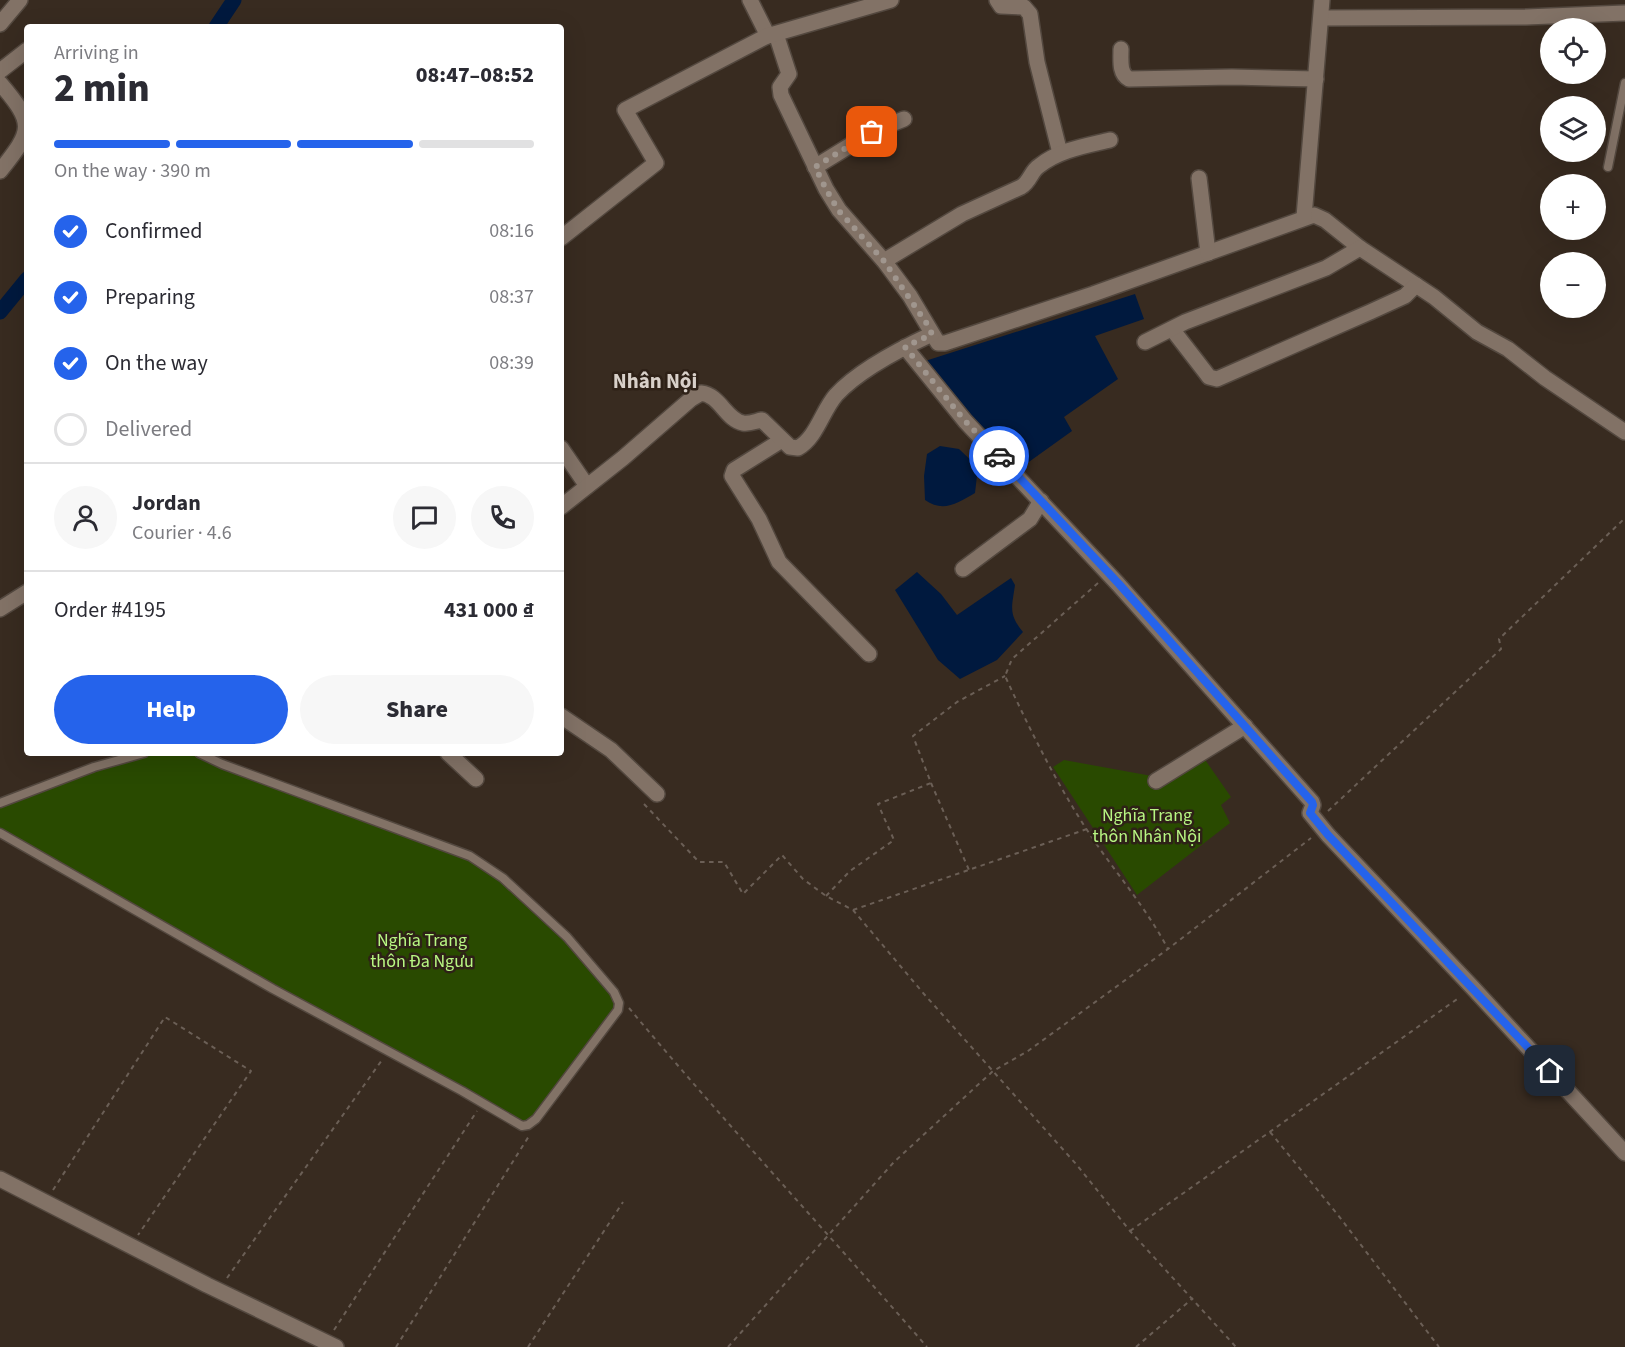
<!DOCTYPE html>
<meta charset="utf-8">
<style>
body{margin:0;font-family:"Source Sans 3",sans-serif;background:#f7f7f7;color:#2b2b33;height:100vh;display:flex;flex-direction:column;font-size:22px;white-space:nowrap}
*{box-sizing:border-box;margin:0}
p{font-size:20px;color:#7c7c81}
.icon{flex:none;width:33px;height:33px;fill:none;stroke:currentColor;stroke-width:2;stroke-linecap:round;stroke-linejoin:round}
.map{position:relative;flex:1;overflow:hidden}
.details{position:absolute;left:24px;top:24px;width:540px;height:732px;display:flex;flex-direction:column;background:#fff;border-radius:6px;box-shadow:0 6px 24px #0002}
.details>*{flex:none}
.tools{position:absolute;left:1540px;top:18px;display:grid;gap:12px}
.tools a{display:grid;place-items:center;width:66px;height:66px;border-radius:50%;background:#fff;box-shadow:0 6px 24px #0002;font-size:30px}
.pin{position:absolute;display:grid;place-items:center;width:51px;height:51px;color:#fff;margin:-26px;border-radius:12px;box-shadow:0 3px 9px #0006}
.courier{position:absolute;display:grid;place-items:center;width:60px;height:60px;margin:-30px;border:4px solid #2563eb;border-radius:50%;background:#fff;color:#222;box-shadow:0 2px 8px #0007}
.headline em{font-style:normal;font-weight:800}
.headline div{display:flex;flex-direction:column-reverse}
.headline{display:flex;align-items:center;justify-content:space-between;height:102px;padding:0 30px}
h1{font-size:39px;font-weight:800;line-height:45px}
.bar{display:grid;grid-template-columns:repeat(4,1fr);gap:9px 6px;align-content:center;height:72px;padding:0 30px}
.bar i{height:8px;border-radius:4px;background:#e1e1e2}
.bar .selected{background:#2563eb}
.bar p{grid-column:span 4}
.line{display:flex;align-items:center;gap:15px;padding:0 30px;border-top:2px solid #e1e1e2}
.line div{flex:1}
.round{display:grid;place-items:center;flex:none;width:63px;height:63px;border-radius:32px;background:#f7f7f7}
ol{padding:0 30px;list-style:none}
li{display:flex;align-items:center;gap:18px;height:66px}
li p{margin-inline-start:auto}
li .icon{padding:6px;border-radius:50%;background:#2563eb;color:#fff;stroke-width:4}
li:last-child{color:#7c7c81}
li i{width:33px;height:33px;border:3px solid #e1e1e2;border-radius:50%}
.cta{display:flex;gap:12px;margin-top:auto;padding:12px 30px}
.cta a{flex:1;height:69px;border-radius:36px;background:#2563eb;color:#fff;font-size:24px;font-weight:800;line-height:69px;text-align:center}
.cta a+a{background:#f7f7f7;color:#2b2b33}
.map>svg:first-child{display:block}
.green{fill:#294a00}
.water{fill:#00193e}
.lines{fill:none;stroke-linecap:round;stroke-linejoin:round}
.canal{stroke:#00193e;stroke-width:15}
.lane-casing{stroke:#53483f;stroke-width:11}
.street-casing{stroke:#53483f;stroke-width:18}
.path{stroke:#6b5f56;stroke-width:2;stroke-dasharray:4.5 4.5;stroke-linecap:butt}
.lane{stroke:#827266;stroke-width:8}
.street{stroke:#827266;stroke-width:15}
.done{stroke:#a0968e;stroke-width:6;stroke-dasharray:0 10.8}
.route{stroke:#2563eb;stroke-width:8}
.labels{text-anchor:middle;stroke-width:5;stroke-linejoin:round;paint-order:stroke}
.park-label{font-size:18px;fill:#b8f783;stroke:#2e2117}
.quarter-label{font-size:21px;font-weight:bold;fill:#d8d0c9;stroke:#2e2117}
</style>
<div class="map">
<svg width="1625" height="1347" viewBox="0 0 1625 1347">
<rect width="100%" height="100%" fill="#382b20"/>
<g class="green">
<path d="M 1199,751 L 1231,797 L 1221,805 L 1230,823 L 1137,895 L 1053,767 L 1064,760 L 1152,776 Z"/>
<path d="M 152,753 L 199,753 L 470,856 L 503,878 L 567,937 L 619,1003 L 543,1111 L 522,1126 L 273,989 L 0,831 L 0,804 Z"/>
</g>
<g class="water">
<path d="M 1135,294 L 1144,319 L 1095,336 L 1118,379 L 1064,417 L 1072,431 L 1019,469 L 922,362 Z"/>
<path d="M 940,446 L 959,449 L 978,467 L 975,493 C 958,503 943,513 925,500 L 924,476 L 927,454 Z"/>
<path d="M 917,572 L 941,594 L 957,615 L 1011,578 L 1015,585 C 1012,607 1008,614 1023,632 L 997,660 L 960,679 L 938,660 L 895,590 Z"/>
</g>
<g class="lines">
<g class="canal">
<path d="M 216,27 L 234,0"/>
<path d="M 0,312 L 27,279"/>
</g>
<g class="lane-casing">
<g id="lane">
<path d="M 1608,167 L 1625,83"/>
<path d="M 0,803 L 94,767 L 144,753"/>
<path d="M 0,833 L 273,989 L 462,1091 L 522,1126 L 528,1125 L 536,1119 L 618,1010 L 619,1003 L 614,992 L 567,937 L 503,878 L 470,856 L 222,764 L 199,753"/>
</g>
</g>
<g class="street-casing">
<g id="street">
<path d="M 750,0 L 768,36"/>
<path d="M 997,0 L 1001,6 L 1024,7 L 1030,14 L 1037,62 L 1060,153"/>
<path d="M 1322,18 L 1526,17 L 1625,13"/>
<path d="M 0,24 L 20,0"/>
<path d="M 776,34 L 789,74 L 780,87 L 781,95 L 826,189 L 839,210 L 884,261 L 910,296 L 938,343 L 945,343 L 1093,294 L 1314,215 L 1325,220 L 1360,248 L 1434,297 L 1477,332 L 1508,349 L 1545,378 L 1625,432"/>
<path d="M 1121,49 C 1121,60 1119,74 1129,79 L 1232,77 L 1316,79"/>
<path d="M 0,71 L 27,50"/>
<path d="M 0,83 C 35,124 33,130 0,171"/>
<path d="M 815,167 L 872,132 L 904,119"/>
<path d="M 1199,178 L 1208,253"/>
<path d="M 1304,217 L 1322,0"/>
<path d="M 561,238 L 656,163 L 625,110 L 767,36 L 891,0"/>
<path d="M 884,261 L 962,214 L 1021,187 C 1030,182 1031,171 1039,166 C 1059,150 1085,146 1110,140"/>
<path d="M 1172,329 L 1206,373 L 1209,377 L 1217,379 L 1370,312 L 1405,296 L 1416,285"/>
<path d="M 1145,342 L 1185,322 L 1326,268 L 1360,248"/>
<path d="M 905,347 L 965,421 L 1118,584 L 1312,802 L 1313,805 L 1310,813 L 1328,835 L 1473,988 L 1625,1153"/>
<path d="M 782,440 L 734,470 L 732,476 L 759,519 L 779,562 L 869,654"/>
<path d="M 561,448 L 587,486"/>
<path d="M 561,507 L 623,458 L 691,399 L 701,393 C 720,395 726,420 743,423 C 750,424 756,421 762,420 L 790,447 L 798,448 C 817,437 822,411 836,395 C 858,371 902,348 932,334"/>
<path d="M 963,569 L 1030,519 L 1041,501"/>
<path d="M 0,609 L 27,592"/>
<path d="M 561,716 L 611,750 L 657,794"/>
<path d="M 448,753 L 476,779"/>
<path d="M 1156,781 L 1245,726"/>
<path d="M 0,1179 L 207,1285 L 336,1347"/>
</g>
</g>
<g class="path">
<path d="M 1098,583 L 1012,659 L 1005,676 C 1032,734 1059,789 1095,842 C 1120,878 1148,911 1168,949"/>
<path d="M 931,783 L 969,870"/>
<path d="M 644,804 L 699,862 L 724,862 L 743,894 L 782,855 L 803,879 L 826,896 L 853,910 L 924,994 L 1076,1164 L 1130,1231 L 1236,1347"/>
<path d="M 1328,811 L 1501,649 L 1499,639 L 1625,518"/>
<path d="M 826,896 L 850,871 L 894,840 L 878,804 L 931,783 L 913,736 L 957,702 L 1005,676"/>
<path d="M 853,910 L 1087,829"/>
<path d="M 629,1008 C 725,1123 828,1233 927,1347"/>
<path d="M 1270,1132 L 1338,1215 L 1439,1347"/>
<path d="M 53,1190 L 165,1017 L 251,1071 L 138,1235"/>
<path d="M 1130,1231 L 1460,997"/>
<path d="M 227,1278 L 382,1060"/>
<path d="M 334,1330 L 477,1111"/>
<path d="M 396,1347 L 529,1136"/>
<path d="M 528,1347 L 623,1202"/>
<path d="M 728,1347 L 894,1162 L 993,1071 L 1028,1051 L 1168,949 L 1311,838"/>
<path d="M 1136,1347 L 1193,1298"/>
</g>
<use href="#lane" class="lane"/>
<use href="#street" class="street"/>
</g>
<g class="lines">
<path class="done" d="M 872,132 L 815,167 L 826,189 L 838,210 L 884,261 L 927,324 L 932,334 L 905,347 L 965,421 L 999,456"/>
<path class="route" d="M 999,456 L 1119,584 L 1312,802 L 1313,805 L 1310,813 L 1328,835 L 1550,1071"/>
</g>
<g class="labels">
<g class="park-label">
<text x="1147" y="821">Nghĩa Trang<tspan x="1147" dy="21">thôn Nhân Nội</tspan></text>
<text x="422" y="946">Nghĩa Trang<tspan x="422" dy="21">thôn Đa Ngưu</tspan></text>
</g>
<g class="quarter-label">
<text x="655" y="388">Nhân Nội</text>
</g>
</g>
</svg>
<div class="tools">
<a><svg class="icon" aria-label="locate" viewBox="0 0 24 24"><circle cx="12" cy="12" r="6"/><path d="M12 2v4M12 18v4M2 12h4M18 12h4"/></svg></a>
<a><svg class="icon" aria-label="layers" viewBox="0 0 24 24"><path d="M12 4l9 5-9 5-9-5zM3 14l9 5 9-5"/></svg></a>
<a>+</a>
<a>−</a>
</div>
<div class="pin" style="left:872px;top:132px;background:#ea580c"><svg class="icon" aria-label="bag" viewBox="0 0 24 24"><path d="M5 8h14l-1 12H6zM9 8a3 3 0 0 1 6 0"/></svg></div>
<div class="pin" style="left:1550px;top:1071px;background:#1f2937"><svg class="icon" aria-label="home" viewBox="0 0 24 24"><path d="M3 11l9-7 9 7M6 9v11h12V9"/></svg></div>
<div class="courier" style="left:999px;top:456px"><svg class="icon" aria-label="car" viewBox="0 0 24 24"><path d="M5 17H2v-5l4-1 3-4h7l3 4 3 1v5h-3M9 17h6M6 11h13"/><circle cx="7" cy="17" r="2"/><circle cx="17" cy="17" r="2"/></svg></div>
<section class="details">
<div class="headline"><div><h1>2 min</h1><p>Arriving in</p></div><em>08:47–08:52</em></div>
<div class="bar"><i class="selected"></i><i class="selected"></i><i class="selected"></i><i></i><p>On the way · 390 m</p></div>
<ol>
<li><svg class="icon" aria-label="check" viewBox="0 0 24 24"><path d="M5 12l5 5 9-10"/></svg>Confirmed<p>08:16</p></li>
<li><svg class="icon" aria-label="check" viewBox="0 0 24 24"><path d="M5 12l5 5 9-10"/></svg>Preparing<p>08:37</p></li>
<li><svg class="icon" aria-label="check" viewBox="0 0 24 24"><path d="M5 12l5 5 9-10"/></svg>On the way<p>08:39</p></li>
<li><i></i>Delivered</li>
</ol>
<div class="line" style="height:108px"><a class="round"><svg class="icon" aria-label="person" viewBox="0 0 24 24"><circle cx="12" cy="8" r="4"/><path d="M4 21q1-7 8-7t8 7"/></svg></a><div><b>Jordan</b><p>Courier · 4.6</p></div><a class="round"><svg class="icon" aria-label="chat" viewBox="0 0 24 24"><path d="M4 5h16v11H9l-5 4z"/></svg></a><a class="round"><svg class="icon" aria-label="phone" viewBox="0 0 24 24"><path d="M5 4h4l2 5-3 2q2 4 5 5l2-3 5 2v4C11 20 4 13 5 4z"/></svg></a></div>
<div class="line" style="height:78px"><div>Order #4195</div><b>431 000 ₫</b></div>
<div class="cta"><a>Help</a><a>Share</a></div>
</section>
</div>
